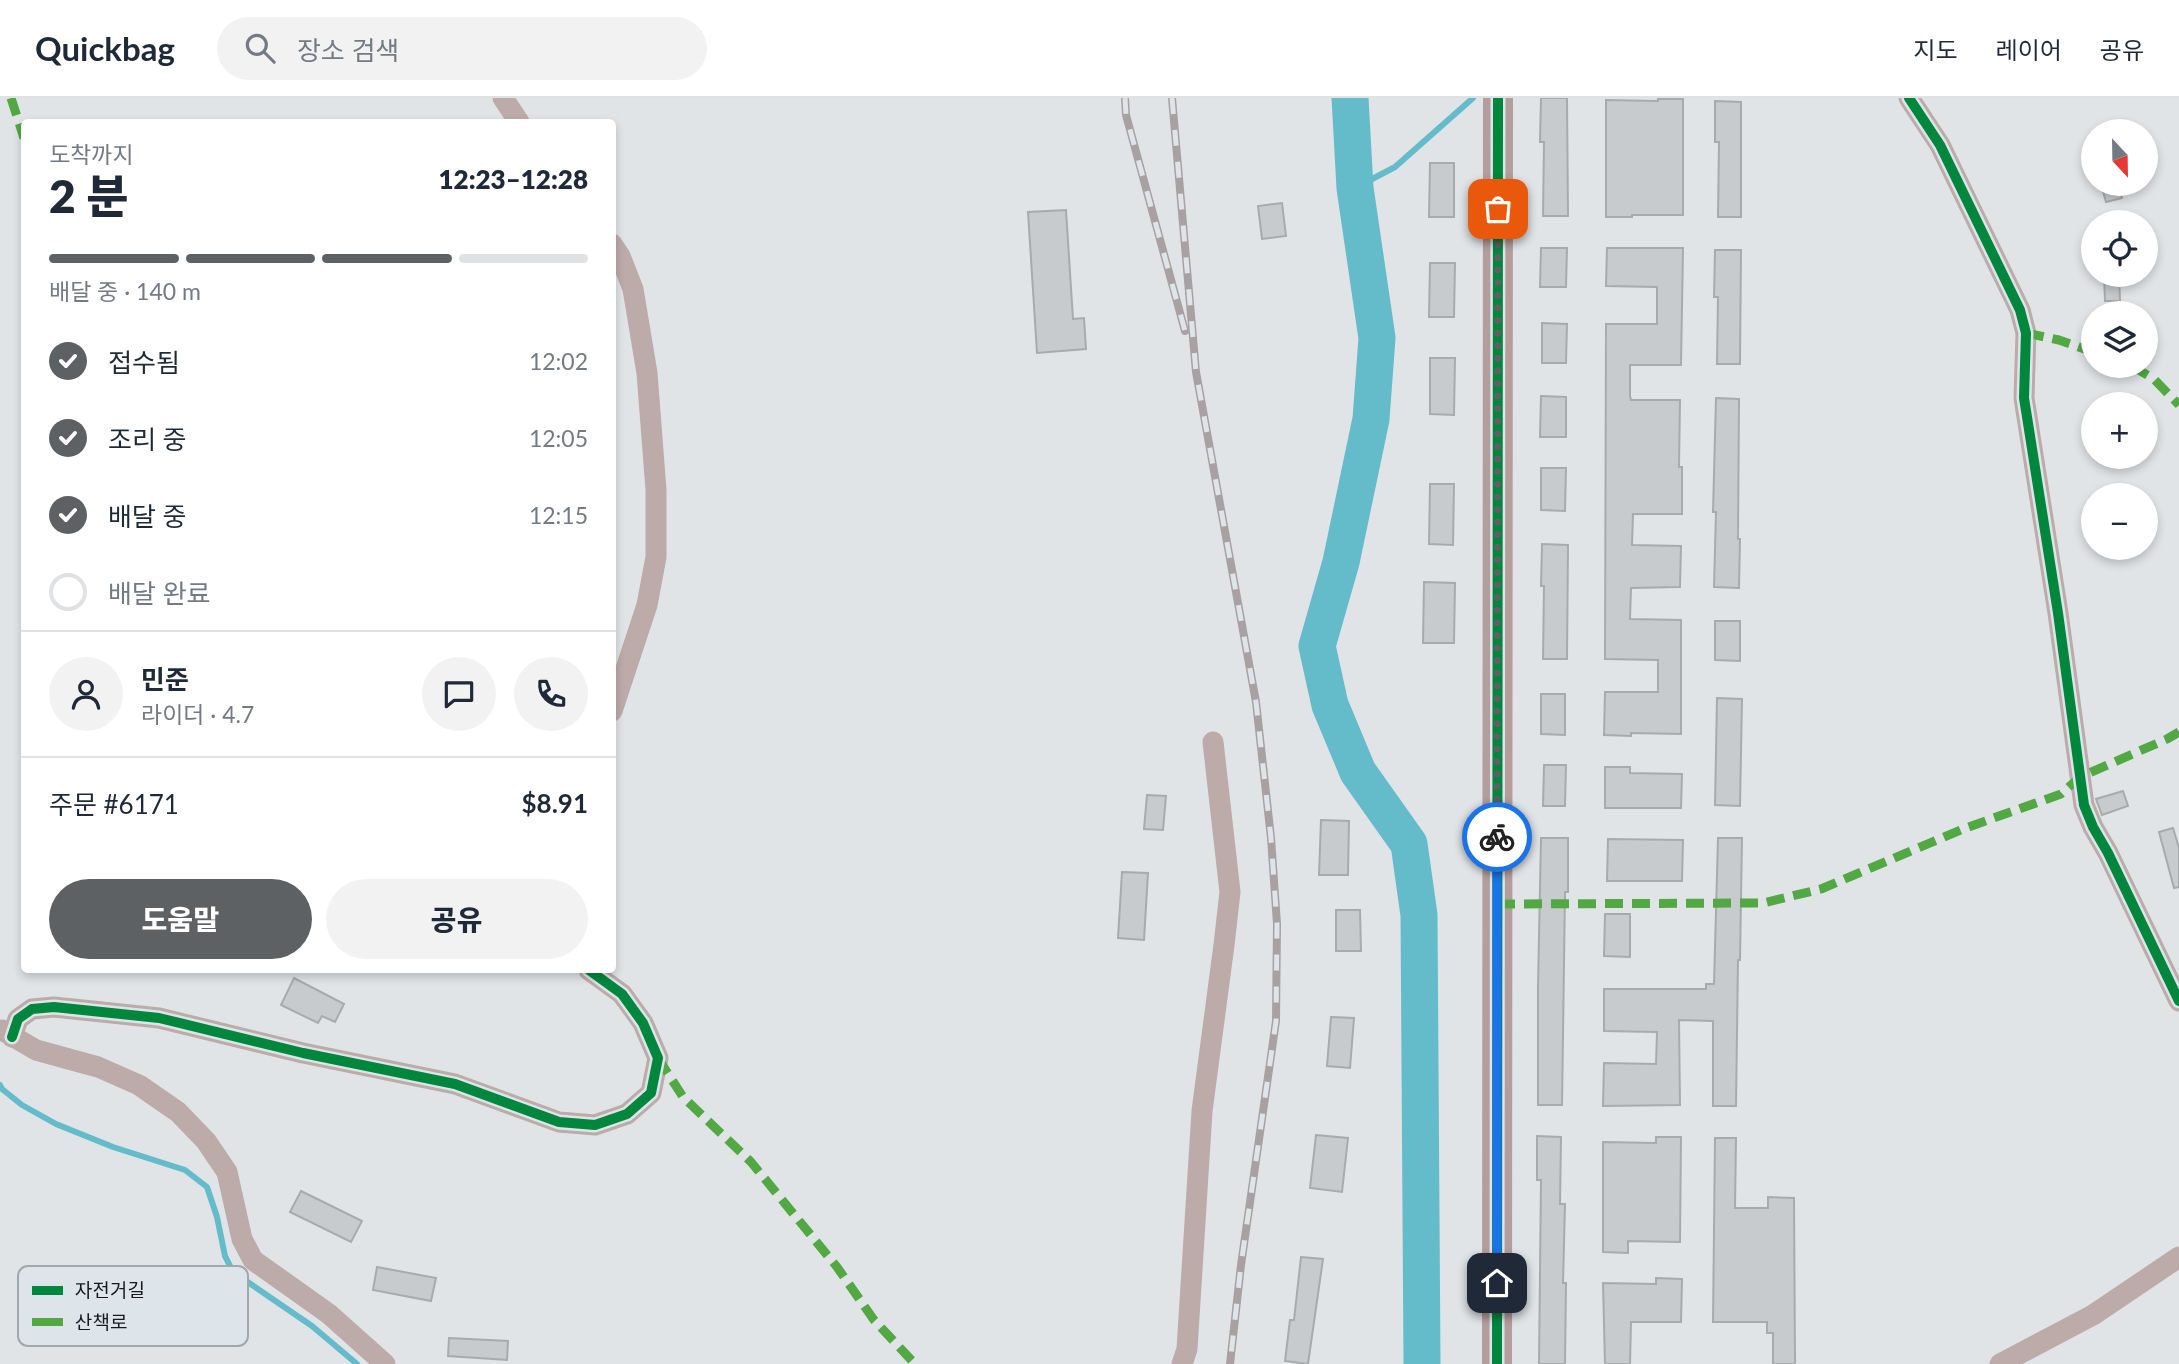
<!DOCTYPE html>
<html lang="ko">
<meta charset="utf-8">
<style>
body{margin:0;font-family:Lato,"Noto Sans KR",sans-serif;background:#f2f2f3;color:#1f2937;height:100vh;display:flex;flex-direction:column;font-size:26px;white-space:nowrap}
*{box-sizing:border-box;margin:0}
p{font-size:23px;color:#747a83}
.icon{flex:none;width:38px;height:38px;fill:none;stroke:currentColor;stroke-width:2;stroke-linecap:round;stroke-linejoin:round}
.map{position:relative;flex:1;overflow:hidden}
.panel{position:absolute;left:21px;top:21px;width:595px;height:854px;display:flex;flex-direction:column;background:#fff;border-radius:7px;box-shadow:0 4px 10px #0003}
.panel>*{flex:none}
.needle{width:46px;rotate:158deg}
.buttons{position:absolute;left:2081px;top:21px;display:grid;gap:14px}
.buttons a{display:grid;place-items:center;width:77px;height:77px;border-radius:50%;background:#fff;box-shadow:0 4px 10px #0003;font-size:35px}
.pin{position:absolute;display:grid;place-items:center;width:60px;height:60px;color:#fff;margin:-30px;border-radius:14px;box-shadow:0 4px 10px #0006}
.courier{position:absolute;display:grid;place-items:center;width:70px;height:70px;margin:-35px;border:5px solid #1a73e8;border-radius:50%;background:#fff;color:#222;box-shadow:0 2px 9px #0007}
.headline em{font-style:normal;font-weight:800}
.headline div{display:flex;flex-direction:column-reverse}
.headline{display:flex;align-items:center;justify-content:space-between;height:119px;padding:0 28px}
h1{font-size:46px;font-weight:800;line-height:52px}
.bar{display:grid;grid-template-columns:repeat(4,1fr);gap:10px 7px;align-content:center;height:84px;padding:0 28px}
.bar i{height:9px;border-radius:5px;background:#e0e1e3}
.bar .active{background:#5d6163}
.bar p{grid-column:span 4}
.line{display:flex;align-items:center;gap:18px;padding:0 28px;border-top:2px solid #e0e1e3}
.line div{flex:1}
.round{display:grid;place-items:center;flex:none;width:74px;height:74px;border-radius:37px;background:#f2f2f3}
ol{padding:0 28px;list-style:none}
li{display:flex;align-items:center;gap:21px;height:77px}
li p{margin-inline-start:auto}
li .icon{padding:7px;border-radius:50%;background:#5d6163;color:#fff;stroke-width:4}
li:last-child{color:#747a83}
li i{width:38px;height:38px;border:4px solid #e0e1e3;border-radius:50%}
.button{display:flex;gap:14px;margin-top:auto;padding:14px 28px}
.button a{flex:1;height:80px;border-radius:42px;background:#5d6163;color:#fff;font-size:28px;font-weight:800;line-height:80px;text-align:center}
.button a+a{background:#f2f2f3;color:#1f2937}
header{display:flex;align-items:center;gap:42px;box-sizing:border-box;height:98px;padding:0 35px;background:#fff;border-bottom:2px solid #e0e1e3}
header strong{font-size:33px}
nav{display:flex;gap:38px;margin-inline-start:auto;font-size:24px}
.search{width:490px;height:63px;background:#f2f2f3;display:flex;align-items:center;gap:18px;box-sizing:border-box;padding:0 24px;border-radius:38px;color:#747a83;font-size:26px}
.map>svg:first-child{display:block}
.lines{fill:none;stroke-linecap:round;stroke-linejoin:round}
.stream{stroke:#64bcca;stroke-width:6}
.river{stroke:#64bcca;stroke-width:37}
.building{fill:#c7cbcd;stroke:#a8abae;stroke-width:2}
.street{stroke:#bcaba9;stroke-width:21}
.secondary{stroke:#b39e9d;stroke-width:30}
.rail-casing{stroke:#a9a1a1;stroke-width:8}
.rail{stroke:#dde4ea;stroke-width:5;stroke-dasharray:16;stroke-linecap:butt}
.quiet{stroke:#52a943;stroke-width:9;stroke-dasharray:18 9;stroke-linecap:butt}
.cycleway-casing{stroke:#dde4ea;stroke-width:15}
.cycleway{stroke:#00873e;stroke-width:10}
.done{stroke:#5d6163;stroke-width:7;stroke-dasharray:0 12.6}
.route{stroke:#1a73e8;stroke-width:9}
.key{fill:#dde4ea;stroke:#a2a7ac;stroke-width:2}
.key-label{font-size:19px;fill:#171a1c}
</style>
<header>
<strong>Quickbag</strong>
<div class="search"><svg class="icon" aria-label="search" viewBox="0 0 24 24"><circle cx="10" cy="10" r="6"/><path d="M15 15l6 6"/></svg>장소 검색</div>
<nav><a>지도</a><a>레이어</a><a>공유</a></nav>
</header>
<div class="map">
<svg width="2179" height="1266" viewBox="0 0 2179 1266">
<rect width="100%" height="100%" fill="#e0e4e7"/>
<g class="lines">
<g class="stream">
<path d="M 1355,90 L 1395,69 L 1473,0"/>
<path d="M 0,987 L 2,991 L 22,1007 L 56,1026 L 113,1049 L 185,1072 L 207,1089 L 217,1119 L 225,1158 L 233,1174 L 312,1228 L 357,1266"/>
</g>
<path class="river" d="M 1350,0 L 1355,90 L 1377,240 L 1371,321 L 1341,464 L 1317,548 L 1330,607 L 1358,674 L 1409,746 L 1419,817 L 1422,1266"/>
</g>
<g class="building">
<path d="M 1541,0 L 1567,0 L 1568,118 L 1543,118 L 1544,44 L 1540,44 Z"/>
<path d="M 1658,1 L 1683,1 L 1683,117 L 1632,117 L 1632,119 L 1606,119 L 1606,2 L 1658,3 Z"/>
<path d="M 1715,3 L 1741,4 L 1741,119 L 1718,119 L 1719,44 L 1715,44 Z"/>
<path d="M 1430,65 L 1454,65 L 1454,119 L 1429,119 Z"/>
<path d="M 2101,86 L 2118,86 L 2122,100 L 2106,104 Z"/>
<path d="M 1282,105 L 1286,138 L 1262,141 L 1258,108 Z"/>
<path d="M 1066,112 L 1073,221 L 1084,220 L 1086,251 L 1037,255 L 1028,114 Z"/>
<path d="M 1541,150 L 1567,150 L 1566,189 L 1540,189 Z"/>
<path d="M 1607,150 L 1683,150 L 1681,267 L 1630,267 L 1630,298 L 1631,302 L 1680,302 L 1679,369 L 1682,369 L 1682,416 L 1633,416 L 1632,447 L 1681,448 L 1680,489 L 1631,490 L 1630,521 L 1681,522 L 1681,636 L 1631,635 L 1631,638 L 1604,637 L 1605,594 L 1658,594 L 1658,562 L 1605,561 L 1606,226 L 1657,226 L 1657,189 L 1606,188 Z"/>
<path d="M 1715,152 L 1741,152 L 1740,266 L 1717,266 L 1718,199 L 1714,199 Z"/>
<path d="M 1430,165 L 1455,165 L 1454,219 L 1429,219 Z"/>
<path d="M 2104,177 L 2119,177 L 2120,203 L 2105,203 Z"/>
<path d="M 1542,225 L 1567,226 L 1566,265 L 1542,265 Z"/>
<path d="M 1430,260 L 1455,260 L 1454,317 L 1430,316 Z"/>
<path d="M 1541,298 L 1566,299 L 1566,339 L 1540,339 Z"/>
<path d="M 1716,300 L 1739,301 L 1738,441 L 1740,441 L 1739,490 L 1714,489 L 1716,414 L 1713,414 Z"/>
<path d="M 1541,370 L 1566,370 L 1565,413 L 1541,412 Z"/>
<path d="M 1430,386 L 1454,386 L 1453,447 L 1429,446 Z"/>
<path d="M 1542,446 L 1568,447 L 1567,561 L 1543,561 L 1544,488 L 1541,488 Z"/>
<path d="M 1424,484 L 1455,485 L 1454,545 L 1423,545 Z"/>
<path d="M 1715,523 L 1740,523 L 1740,563 L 1715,562 Z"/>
<path d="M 1541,596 L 1565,596 L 1565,637 L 1541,636 Z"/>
<path d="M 1717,600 L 1742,601 L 1740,708 L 1715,707 Z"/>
<path d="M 1544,667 L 1566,667 L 1565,708 L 1543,708 Z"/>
<path d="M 1605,669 L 1630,669 L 1630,675 L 1682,676 L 1681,710 L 1605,710 Z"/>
<path d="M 2123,693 L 2128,708 L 2102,717 L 2096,701 Z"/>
<path d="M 1147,697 L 1166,698 L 1163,732 L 1144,731 Z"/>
<path d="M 1321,722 L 1349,723 L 1348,777 L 1319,777 Z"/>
<path d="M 2173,730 L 2179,750 L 2179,789 L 2174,790 L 2159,734 Z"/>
<path d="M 1541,740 L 1568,740 L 1568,794 L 1565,794 L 1562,1007 L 1538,1007 L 1538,889 Z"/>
<path d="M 1718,740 L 1742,740 L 1740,862 L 1738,862 L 1736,1008 L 1713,1008 L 1713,923 L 1679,922 L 1680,1007 L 1603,1008 L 1604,965 L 1656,966 L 1657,934 L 1604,933 L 1604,891 L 1706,891 L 1706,886 L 1714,886 Z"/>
<path d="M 1608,741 L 1683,742 L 1682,783 L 1607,783 Z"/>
<path d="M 1122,774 L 1148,775 L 1144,842 L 1118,840 Z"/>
<path d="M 1336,812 L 1360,812 L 1361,853 L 1336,853 Z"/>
<path d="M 1605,816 L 1630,816 L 1630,859 L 1604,858 Z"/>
<path d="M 294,880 L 344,906 L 335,924 L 322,918 L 318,925 L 281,907 Z"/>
<path d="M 1331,919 L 1354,920 L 1350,970 L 1327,968 Z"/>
<path d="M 1316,1037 L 1348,1040 L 1342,1094 L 1310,1090 Z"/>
<path d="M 1537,1038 L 1561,1039 L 1560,1106 L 1565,1106 L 1563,1185 L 1566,1185 L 1565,1266 L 1539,1266 L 1541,1082 L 1537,1082 Z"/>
<path d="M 1656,1039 L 1681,1039 L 1680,1144 L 1628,1143 L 1628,1155 L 1603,1154 L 1603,1044 L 1656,1045 Z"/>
<path d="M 1715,1040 L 1736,1040 L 1735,1110 L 1768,1110 L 1768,1099 L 1794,1100 L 1795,1266 L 1773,1266 L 1773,1235 L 1767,1235 L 1767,1224 L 1713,1224 Z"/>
<path d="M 301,1093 L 362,1123 L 351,1144 L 290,1114 Z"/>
<path d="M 1301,1159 L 1323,1161 L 1308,1266 L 1285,1263 L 1290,1222 L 1294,1222 Z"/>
<path d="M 377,1169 L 436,1180 L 431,1203 L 373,1192 Z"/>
<path d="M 1656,1180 L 1682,1181 L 1681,1224 L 1631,1224 L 1630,1266 L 1605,1266 L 1603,1185 L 1656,1186 Z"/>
<path d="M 449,1240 L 508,1243 L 507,1262 L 448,1258 Z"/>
</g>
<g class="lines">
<g class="street">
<path d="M 503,0 L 519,24"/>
<path d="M 1909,0 L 1940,47 L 2020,212 L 2026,235 L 2024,300 L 2058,515 L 2084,707 L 2093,729 L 2108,755 L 2179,903"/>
<path d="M 612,146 L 620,158 L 633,191 L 647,275 L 656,392 L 656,459 L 647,507 L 612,613"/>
<path d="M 2,932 L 36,952 L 98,969 L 139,987 L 178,1014 L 206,1043 L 227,1074 L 242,1141 L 253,1162 L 329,1216 L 385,1266"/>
<path d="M 12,939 L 18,921 L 32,911 L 54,909 L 159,920 L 303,955 L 455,986 L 559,1024 L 595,1027 L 627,1016 L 651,995 L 658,960 L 643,925 L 622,896 L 589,872"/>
<path d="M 1182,1266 L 1187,1251 L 1202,1013 L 1224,847 L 1230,794 L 1213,644"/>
<path d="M 2000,1266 L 2093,1217 L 2179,1159"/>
</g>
<path class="secondary" d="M 1497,1266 L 1498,0"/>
<g class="rail-casing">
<g id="rail">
<path d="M 1125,0 L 1126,17 L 1185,233"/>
<path d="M 1172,0 L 1196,274 L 1256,604 L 1271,740 L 1277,826 L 1276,923 L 1241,1167 L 1230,1266"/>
</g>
</g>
<use href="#rail" class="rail"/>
<g class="quiet">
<path d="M 11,0 L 24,40"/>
<path d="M 2026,235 L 2059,242 L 2093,254"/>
<path d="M 2132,268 L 2154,281 L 2179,307"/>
<path d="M 1497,806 L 1763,805 L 1821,791 L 1963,731 L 2061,696 L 2080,679 L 2167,641 L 2179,634"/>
<path d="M 658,960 L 683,999 L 751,1064 L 837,1169 L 874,1222 L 915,1266"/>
</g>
<g class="cycleway-casing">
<g id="cycleway">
<path d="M 1909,0 L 1940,47 L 2020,212 L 2026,235 L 2024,300 L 2058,515 L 2084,707 L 2093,729 L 2108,755 L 2179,903"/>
<path d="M 12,939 L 18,921 L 32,911 L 54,909 L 159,920 L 303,955 L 455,986 L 559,1024 L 595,1027 L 627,1016 L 651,995 L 658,960 L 643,925 L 622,896 L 589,872"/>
<path d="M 1497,1266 L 1498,0"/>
</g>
</g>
<use href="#cycleway" class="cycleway"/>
</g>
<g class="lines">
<path class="done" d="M 1497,739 L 1498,111"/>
<path class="route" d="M 1497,1185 L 1497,739"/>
</g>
<rect x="18" y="1168" width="230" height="80" rx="10" class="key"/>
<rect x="32" y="1188" width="31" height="9" fill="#00873e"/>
<rect x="32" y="1220" width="31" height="8" fill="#52a943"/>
<g class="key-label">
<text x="75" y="1199">자전거길</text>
<text x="75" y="1231">산책로</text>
</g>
</svg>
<div class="buttons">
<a><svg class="needle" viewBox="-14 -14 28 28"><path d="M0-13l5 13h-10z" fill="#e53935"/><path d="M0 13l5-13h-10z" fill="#747a83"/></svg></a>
<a><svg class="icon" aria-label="locate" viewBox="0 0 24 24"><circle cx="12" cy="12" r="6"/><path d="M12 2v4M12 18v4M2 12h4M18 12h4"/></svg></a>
<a><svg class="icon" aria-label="layers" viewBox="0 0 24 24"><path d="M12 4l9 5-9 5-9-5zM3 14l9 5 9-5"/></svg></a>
<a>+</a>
<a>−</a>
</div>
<div class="pin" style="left:1498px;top:111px;background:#ea580c"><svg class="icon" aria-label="bag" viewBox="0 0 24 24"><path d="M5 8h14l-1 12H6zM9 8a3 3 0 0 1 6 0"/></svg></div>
<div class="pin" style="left:1497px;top:1185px;background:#1f2937"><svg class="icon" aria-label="home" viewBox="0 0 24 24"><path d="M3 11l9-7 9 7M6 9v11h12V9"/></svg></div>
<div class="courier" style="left:1497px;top:739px"><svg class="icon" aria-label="bike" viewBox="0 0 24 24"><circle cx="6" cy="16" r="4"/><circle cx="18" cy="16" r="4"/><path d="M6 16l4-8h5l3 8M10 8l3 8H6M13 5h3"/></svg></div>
<section class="panel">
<div class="headline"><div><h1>2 분</h1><p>도착까지</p></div><em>12:23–12:28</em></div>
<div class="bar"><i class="active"></i><i class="active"></i><i class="active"></i><i></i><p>배달 중 · 140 m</p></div>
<ol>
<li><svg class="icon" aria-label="check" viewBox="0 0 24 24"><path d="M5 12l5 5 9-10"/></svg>접수됨<p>12:02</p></li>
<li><svg class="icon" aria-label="check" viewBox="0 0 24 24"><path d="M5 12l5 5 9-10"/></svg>조리 중<p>12:05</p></li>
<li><svg class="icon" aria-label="check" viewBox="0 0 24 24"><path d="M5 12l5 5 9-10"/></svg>배달 중<p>12:15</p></li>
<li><i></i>배달 완료</li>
</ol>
<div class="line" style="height:126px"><a class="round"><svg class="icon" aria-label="person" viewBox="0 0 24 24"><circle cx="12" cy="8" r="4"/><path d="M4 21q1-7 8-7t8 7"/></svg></a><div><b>민준</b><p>라이더 · 4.7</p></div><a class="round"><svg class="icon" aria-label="chat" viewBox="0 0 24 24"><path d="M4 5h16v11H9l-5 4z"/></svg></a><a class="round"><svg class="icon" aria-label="phone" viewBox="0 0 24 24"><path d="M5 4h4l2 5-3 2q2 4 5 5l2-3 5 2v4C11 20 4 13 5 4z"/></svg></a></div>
<div class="line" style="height:91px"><div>주문 #6171</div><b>$8.91</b></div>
<div class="button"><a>도움말</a><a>공유</a></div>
</section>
</div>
